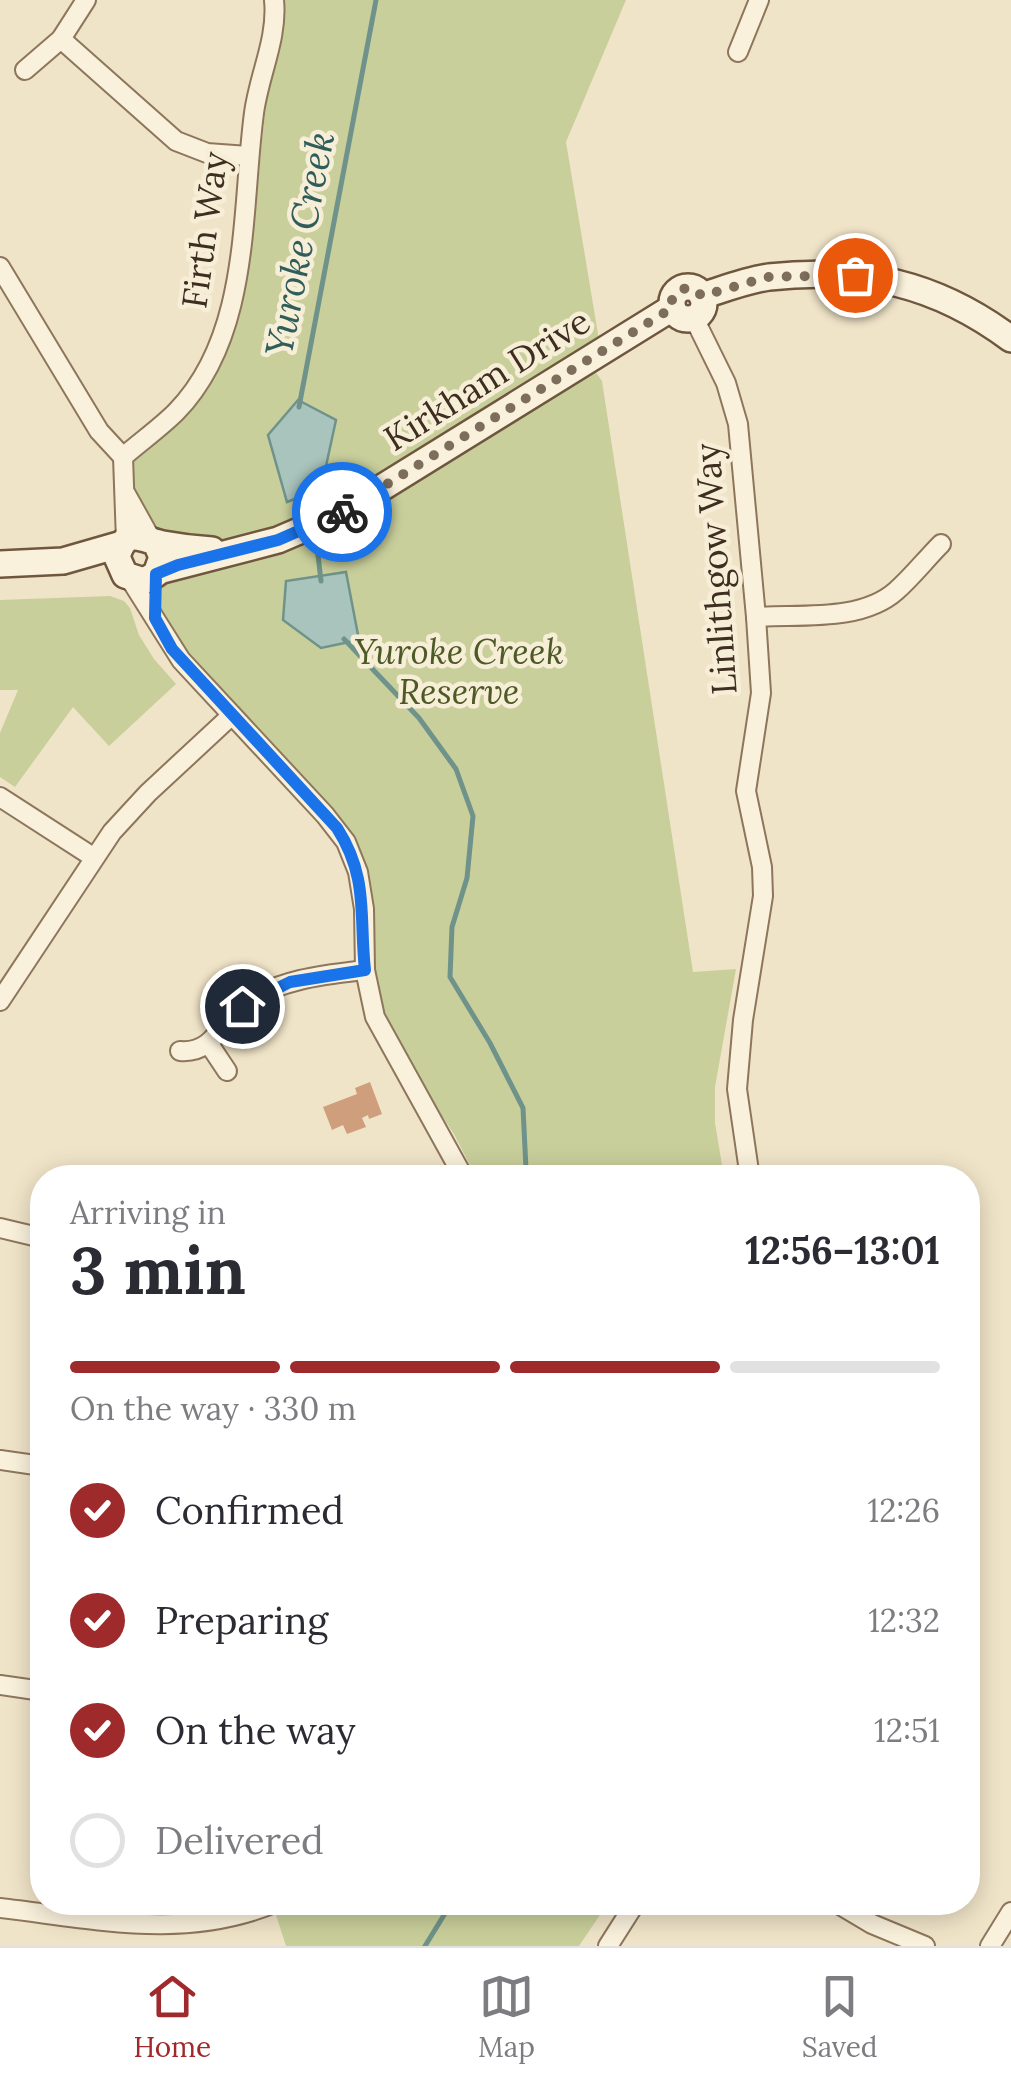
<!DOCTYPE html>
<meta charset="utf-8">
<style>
body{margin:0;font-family:Lora,serif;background:#f2f2f3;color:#2b2b33;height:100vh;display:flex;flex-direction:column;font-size:38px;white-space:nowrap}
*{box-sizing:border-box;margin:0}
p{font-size:32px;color:#7c7c81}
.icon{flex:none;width:55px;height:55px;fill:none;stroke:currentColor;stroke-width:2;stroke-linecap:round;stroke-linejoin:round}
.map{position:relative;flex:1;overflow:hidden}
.drawer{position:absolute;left:30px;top:1165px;width:950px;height:750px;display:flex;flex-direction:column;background:#fff;border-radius:40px;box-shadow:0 5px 25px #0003}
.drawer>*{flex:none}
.pin{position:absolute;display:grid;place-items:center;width:85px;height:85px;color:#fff;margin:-42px;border:5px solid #fff;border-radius:50%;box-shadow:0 2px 10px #0007}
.courier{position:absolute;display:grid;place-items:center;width:100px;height:100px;margin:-50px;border:8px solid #1a73e8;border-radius:50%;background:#fff;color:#222;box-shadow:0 2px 12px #0007}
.overview em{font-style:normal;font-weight:700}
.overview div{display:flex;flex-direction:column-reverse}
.overview{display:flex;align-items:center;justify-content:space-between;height:170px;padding:0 40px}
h1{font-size:65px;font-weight:700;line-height:75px}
.bar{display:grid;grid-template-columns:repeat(4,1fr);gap:15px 10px;align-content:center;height:120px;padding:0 40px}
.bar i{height:12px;border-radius:8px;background:#e1e1e2}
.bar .active{background:#9e2a2b}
.bar p{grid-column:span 4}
ol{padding:0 40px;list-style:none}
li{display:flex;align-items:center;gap:30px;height:110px}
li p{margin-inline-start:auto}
li .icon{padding:10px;border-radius:50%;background:#9e2a2b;color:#fff;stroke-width:4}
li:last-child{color:#7c7c81}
li i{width:55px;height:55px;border:5px solid #e1e1e2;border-radius:50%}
.tabs{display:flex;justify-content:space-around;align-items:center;height:140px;border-top:2px solid #e1e1e2;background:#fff;font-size:28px;color:#7c7c81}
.tabs a{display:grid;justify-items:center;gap:5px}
.tabs .active{color:#9e2a2b}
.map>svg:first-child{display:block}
.green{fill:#c9cf9b}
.water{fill:#a9c4bc;stroke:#6f938a;stroke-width:2.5}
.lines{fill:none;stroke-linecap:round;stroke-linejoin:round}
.stream{stroke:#6f938a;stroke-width:5}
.building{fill:#cf9f7d}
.street-casing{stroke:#8d765c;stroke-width:22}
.secondary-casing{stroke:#6f573f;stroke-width:30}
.street{stroke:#faf1dc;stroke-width:18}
.secondary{stroke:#faf1dc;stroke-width:25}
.done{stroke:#7c6e5b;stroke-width:10;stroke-dasharray:0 18}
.route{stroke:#1a73e8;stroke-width:12}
.labels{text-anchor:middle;stroke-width:9;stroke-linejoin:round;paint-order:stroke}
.street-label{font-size:35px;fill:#3d2e20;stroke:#f7eed8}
.park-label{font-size:35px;font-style:italic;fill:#4d5a26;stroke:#f7eed8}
.water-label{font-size:38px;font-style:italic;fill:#2f5d5a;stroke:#f7eed8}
</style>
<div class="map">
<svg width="1011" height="1946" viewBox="0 0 1011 1946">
<rect width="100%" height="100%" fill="#f0e4c8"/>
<g class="green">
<path d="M 285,0 L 626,0 L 566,142 L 599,340 L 314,519 L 245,539 L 196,544 L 175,540 L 156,529 L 144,519 L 131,481 L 129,469 L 132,458 C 154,438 182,418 199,394 C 258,315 253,207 265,113 C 270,74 286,40 285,0 Z"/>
<path d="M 592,367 L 602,381 L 693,972 L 736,969 L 715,1087 L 715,1123 L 724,1177 L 476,1177 L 454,1134 L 413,1073 L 385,1020 L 373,977 L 364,869 L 188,657 L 161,611 L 161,585 L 169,574 L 249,557 Z"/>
<path d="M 110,596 L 124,601 L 130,608 L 139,635 L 154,659 L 176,684 L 109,746 L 73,707 L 15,787 L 0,777 L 0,733 L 18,690 L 0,690 L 0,600 Z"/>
<path d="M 303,1902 L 608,1902 L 608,1903 L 579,1946 L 286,1946 L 276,1915 Z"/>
</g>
<g class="water">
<path d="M 298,400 L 336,420 L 321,489 L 287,502 L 268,435 Z"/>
<path d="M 346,572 L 359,640 L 321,648 L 283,620 L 286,581 Z"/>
</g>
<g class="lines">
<g class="stream">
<path d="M 299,407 L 376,0"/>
<path d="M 318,555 L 321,581"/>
<path d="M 344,639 L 419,718 L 456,769 L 473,816 L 467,878 L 452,927 L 450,977 L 490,1043 L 523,1108 L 526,1169 L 539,1178"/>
<path d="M 425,1946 L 452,1902"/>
</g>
</g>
<path class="building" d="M 370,1082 L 382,1114 L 369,1119 L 368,1115 L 362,1118 L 366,1127 L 347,1134 L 343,1125 L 332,1130 L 323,1107 L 357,1094 L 355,1088 Z"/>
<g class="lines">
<g class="street-casing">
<g id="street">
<path d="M 61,39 L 176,141 L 207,153 L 248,156"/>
<path d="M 738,52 L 759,0"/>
<path d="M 25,70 L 61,39 L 86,0"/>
<path d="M 0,267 L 99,431 L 123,457"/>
<path d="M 694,318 L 726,383 L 738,424 L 756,617 L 761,693 L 746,791 L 762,867 L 763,896 L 743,1020 L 737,1089 L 750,1178"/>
<path d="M 126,494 L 151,539"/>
<path d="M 126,541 L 123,457 C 140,442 160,428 176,412 C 251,335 241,211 254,113 C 259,75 278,38 274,0"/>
<path d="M 130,579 L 181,660 L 325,815 L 346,842 L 358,872 L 364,909 L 365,970 L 375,1017 L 464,1178"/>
<path d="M 756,617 C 800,614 861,622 896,591 C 912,577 926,559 941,544"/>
<path d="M 0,797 L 93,857"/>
<path d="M 0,1001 L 112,832 L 148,793 L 232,715"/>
<path d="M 209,1044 L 227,1071"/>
<path d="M 180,1051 C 215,1054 221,1020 245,1003 C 281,979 323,975 365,970"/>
<path d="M 0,1228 L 42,1238"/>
<path d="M 0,1460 L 42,1466"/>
<path d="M 0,1685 L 42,1691"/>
<path d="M 835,1902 L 872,1924 L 925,1946"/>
<path d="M 0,1908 C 95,1919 186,1941 277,1902"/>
<path d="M 608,1946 L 636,1902"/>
<path d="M 990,1946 L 1011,1912"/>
</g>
</g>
<g class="secondary-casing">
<g id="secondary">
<circle cx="688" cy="303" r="16"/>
<path d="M 702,296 C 724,289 747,280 769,277 C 862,267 936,283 1011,339"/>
<path d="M 156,543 L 162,557 L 156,574 L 144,581 L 125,575 L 117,557 C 126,525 142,540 163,544 C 179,547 196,549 212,550"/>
<path d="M 0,564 L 63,561 L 122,544"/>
<path d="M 159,571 L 278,540 L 341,513 L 672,308"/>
</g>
</g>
<use href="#street" class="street"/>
<use href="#secondary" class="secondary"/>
</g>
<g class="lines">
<path class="done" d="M 342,512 L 672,308 L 672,300 L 680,289 L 693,288 L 702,296 L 768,277 L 855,275"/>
<path class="route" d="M 242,1006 L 290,982 L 365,970 C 359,916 369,878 337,828 L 172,649 L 155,618 L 156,574 L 178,565 L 278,540 L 342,512"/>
</g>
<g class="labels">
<g class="street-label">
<text transform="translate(205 230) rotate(-82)" y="12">Firth Way</text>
<text transform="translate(487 380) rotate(-32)" y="12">Kirkham Drive</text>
<text transform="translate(716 569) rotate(-94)" y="12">Linlithgow Way</text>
</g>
<g class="park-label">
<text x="459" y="664">Yuroke Creek<tspan x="459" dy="40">Reserve</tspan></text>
</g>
<g class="water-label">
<text transform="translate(300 244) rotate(-79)" y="13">Yuroke Creek</text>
</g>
</g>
</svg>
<div class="pin" style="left:855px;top:275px;background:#ea580c"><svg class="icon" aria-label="bag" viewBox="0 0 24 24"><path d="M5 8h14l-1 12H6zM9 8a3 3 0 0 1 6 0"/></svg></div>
<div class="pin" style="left:242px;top:1006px;background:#1f2937"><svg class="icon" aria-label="home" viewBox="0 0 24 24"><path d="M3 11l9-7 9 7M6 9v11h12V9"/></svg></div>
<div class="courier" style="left:342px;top:512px"><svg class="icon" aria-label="bike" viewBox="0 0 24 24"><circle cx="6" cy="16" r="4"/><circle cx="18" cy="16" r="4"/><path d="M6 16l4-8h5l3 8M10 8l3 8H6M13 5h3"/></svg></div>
<section class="drawer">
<div class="overview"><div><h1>3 min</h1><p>Arriving in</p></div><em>12:56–13:01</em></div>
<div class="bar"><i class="active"></i><i class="active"></i><i class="active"></i><i></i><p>On the way · 330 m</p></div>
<ol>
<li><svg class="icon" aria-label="check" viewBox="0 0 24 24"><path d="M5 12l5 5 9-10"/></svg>Confirmed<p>12:26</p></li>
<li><svg class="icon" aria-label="check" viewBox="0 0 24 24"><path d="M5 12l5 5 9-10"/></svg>Preparing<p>12:32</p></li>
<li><svg class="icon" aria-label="check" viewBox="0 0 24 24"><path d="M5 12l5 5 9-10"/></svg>On the way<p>12:51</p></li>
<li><i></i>Delivered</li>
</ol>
</section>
</div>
<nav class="tabs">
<a class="active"><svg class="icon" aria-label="home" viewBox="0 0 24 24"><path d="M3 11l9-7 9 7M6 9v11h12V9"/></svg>Home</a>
<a><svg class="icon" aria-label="map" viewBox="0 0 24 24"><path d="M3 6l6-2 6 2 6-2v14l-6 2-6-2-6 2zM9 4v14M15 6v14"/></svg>Map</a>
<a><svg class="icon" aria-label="saved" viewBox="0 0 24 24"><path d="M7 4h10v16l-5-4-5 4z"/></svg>Saved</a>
</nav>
